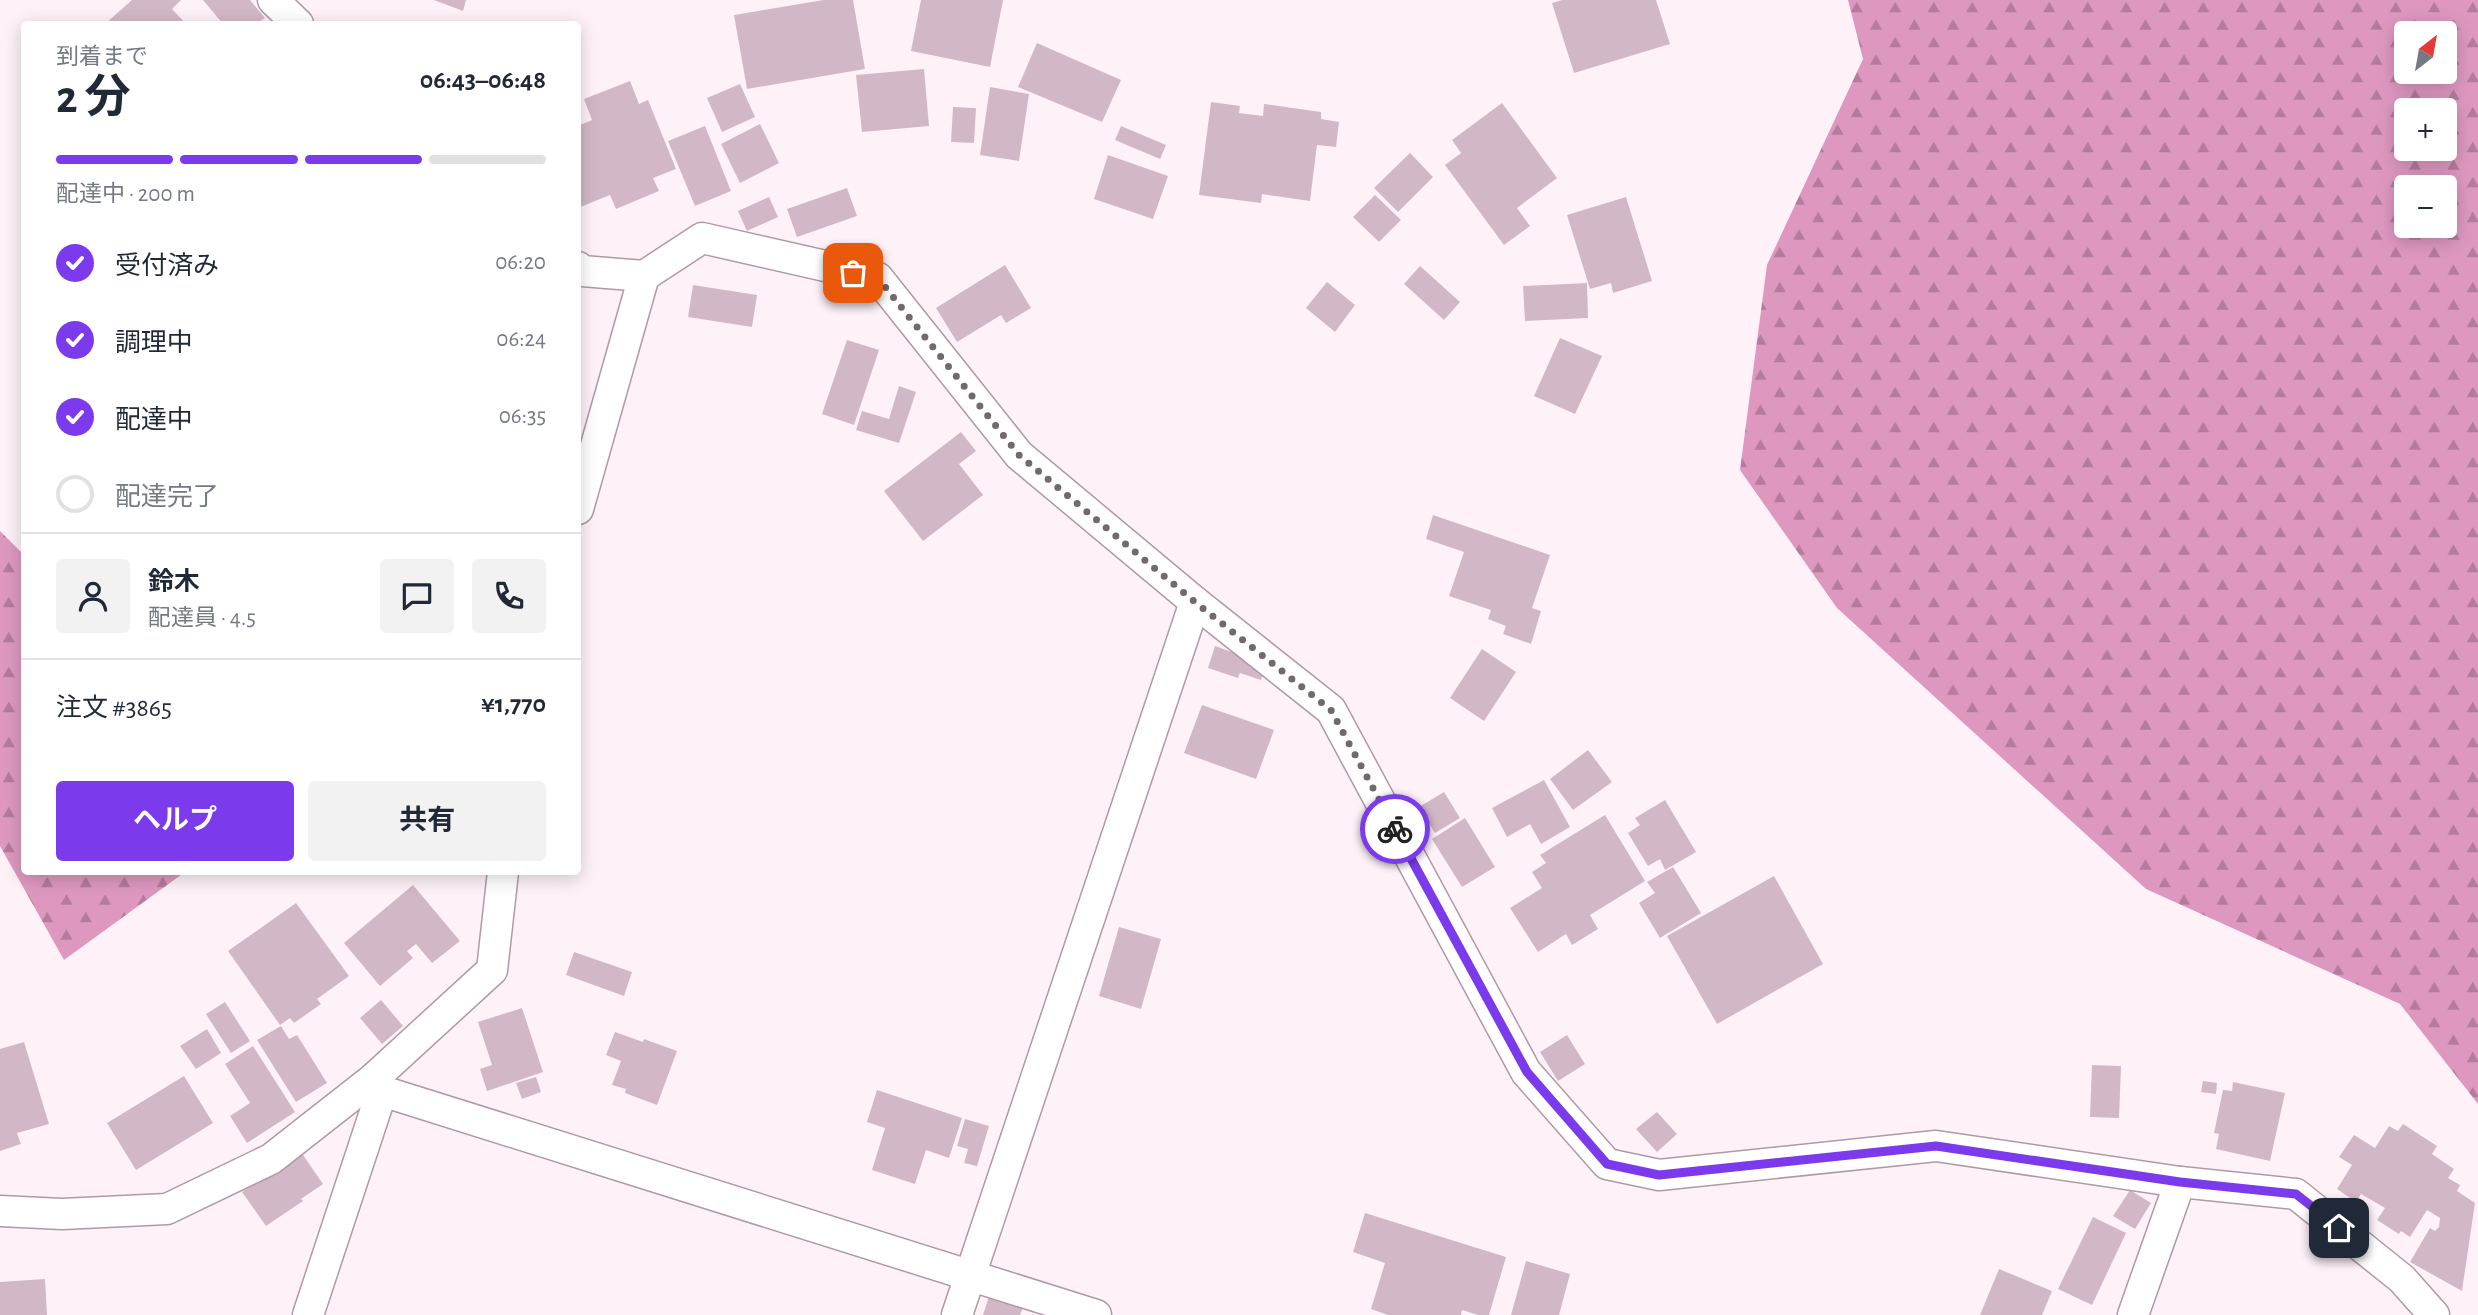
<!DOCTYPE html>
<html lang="ja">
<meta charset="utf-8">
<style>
body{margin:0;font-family:"Alegreya Sans","Noto Sans JP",sans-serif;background:#f2f2f3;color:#1f2937;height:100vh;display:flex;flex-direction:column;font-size:26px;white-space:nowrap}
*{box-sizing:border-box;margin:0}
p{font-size:23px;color:#747a83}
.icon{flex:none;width:38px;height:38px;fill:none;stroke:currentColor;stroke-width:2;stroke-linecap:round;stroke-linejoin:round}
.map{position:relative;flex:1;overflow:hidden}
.drawer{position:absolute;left:21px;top:21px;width:560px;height:854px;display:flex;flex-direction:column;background:#fff;border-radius:7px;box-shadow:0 4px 18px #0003}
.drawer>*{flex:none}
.needle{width:46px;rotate:31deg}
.buttons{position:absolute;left:2394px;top:21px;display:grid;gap:14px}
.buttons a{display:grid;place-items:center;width:63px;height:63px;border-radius:7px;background:#fff;box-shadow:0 4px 18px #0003;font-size:35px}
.pin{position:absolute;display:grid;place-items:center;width:60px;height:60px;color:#fff;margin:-30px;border-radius:14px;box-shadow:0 4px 10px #0006}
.courier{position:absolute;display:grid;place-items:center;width:70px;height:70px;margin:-35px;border:5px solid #7c3aed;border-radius:50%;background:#fff;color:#222;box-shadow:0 2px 9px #0007}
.headline em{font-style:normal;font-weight:700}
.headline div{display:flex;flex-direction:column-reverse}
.headline{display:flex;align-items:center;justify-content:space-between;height:119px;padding:0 35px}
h1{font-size:46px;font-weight:700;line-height:52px}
.bar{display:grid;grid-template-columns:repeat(4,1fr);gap:10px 7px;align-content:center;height:84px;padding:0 35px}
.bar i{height:9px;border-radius:5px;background:#e0e1e3}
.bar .current{background:#7c3aed}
.bar p{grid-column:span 4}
.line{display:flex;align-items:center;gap:18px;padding:0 35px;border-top:2px solid #e0e1e3}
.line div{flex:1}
.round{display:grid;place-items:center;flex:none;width:74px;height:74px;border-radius:7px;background:#f2f2f3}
ol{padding:0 35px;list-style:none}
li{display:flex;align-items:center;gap:21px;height:77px}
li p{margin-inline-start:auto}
li .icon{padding:7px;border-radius:50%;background:#7c3aed;color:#fff;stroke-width:4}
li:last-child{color:#747a83}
li i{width:38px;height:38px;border:4px solid #e0e1e3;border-radius:50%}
.primary-button{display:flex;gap:14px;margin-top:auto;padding:14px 35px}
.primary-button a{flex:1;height:80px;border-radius:7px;background:#7c3aed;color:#fff;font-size:28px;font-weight:700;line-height:80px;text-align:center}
.primary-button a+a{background:#f2f2f3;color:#1f2937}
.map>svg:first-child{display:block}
.forest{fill:url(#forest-firs);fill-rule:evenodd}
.building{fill:#d2b8c6}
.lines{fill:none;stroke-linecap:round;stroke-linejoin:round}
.minor-casing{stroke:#b198a6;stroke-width:33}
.minor{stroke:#fff;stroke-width:30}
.done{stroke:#72686e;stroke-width:7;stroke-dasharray:0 12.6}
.route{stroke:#7c3aed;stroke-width:9}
</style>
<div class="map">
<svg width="2478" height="1315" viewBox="0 0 2478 1315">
<defs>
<pattern id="forest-firs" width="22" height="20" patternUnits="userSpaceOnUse" patternTransform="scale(1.75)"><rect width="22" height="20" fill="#de98c0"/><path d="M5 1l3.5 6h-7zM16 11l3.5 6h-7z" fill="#b47b9c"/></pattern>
</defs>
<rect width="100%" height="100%" fill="#fef2f8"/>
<g class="forest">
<path d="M 1848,0 L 2478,0 L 2478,1104 L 2400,1004 L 2146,889 L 1837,608 L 1740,470 L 1767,265 L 1863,59 ZM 2406,33 L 2445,33 L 2445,72 L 2406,72 ZM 2406,110 L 2445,110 L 2445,149 L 2406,149 ZM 2406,187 L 2445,187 L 2445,226 L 2406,226 Z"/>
<path d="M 0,531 L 24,555 L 24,872 L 185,872 L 64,960 L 0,846 Z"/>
</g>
<g class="building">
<path d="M 132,0 L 181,0 L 172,9 L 186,24 L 105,24 Z"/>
<path d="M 203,0 L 250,0 L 265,18 L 256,24 L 223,24 Z"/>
<path d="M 434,0 L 466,0 L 463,11 Z"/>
<path d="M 824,0 L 853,0 L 865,69 L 747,89 L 734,15 Z"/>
<path d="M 921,0 L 1003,0 L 990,67 L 911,51 Z"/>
<path d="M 1562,0 L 1656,0 L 1670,44 L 1574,73 L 1552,3 Z"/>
<path d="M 1037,43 L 1121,80 L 1102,122 L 1018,87 Z"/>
<path d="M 924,69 L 929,126 L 862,132 L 856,75 Z"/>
<path d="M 630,81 L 639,104 L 648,100 L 676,169 L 653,178 L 659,191 L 616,209 L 610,195 L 578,208 L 578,126 L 592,120 L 584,99 Z"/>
<path d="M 740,84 L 755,117 L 722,132 L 707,98 Z"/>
<path d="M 990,87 L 1029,94 L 1019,161 L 980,155 Z"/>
<path d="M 1211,102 L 1240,106 L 1239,113 L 1263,116 L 1264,104 L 1321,112 L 1321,119 L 1339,122 L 1336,147 L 1317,145 L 1310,201 L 1262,194 L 1261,203 L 1199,195 Z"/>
<path d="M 1502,103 L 1557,178 L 1517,208 L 1530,226 L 1504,245 L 1445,165 L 1461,153 L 1452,140 Z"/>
<path d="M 953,107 L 976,108 L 974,143 L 951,142 Z"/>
<path d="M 760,124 L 779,163 L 740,183 L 721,144 Z"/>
<path d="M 705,126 L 731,191 L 695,206 L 668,141 Z"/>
<path d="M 1121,126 L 1166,145 L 1160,159 L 1115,140 Z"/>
<path d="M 1410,153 L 1433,177 L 1398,212 L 1374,188 Z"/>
<path d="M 1108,155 L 1168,176 L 1153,219 L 1094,199 Z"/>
<path d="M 847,188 L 857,216 L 797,237 L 787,209 Z"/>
<path d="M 1375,195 L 1401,220 L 1379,242 L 1353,217 Z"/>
<path d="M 769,197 L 778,217 L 747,231 L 738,211 Z"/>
<path d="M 1626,197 L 1652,281 L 1613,293 L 1611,283 L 1590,289 L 1567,215 Z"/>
<path d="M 1005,265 L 1031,308 L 1006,323 L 1001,315 L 957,342 L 936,308 Z"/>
<path d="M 1420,266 L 1460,302 L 1444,320 L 1404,284 Z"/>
<path d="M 1327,282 L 1355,305 L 1335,332 L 1306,308 Z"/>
<path d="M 1587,283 L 1588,318 L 1525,321 L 1523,286 Z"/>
<path d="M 693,285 L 757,295 L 752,327 L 688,317 Z"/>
<path d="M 1560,338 L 1602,356 L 1575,414 L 1534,396 Z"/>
<path d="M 847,340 L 879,350 L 854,425 L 822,414 Z"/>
<path d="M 899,386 L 916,392 L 899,443 L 856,430 L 862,411 L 889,419 Z"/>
<path d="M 961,432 L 976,451 L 959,464 L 983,495 L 923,541 L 884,491 Z"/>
<path d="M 1433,515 L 1550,555 L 1532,608 L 1541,611 L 1531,644 L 1503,634 L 1506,626 L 1488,619 L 1491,610 L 1449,596 L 1464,552 L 1426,539 Z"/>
<path d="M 1215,646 L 1266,664 L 1261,680 L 1240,673 L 1238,678 L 1208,668 Z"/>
<path d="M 1482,649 L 1516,672 L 1484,721 L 1450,698 Z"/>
<path d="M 1202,705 L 1274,730 L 1256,779 L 1184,753 Z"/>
<path d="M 1588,750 L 1612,782 L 1573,810 L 1550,779 Z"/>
<path d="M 1544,780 L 1570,827 L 1541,844 L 1530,824 L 1507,837 L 1492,808 Z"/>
<path d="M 1444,792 L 1460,818 L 1435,833 L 1419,807 Z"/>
<path d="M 1665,800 L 1696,852 L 1665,870 L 1660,859 L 1648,866 L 1628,833 L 1640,825 L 1635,818 Z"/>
<path d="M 1605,815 L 1645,881 L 1590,915 L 1598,929 L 1572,945 L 1566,934 L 1538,952 L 1510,908 L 1542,888 L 1532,872 L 1546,863 L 1540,855 Z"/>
<path d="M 1465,818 L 1495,867 L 1462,887 L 1432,839 Z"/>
<path d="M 1673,867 L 1701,913 L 1660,938 L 1639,903 L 1655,893 L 1647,882 Z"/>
<path d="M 1774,876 L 1823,964 L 1717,1024 L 1667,936 Z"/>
<path d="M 413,885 L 460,941 L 432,963 L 416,944 L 407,951 L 413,958 L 380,986 L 344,943 Z"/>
<path d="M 296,903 L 349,976 L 317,999 L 321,1004 L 294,1023 L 290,1018 L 280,1025 L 228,951 Z"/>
<path d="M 1119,927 L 1161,939 L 1141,1009 L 1099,996 Z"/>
<path d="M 574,952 L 632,972 L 624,996 L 566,975 Z"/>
<path d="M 381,1000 L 403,1026 L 382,1044 L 360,1018 Z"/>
<path d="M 225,1002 L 250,1041 L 231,1053 L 206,1014 Z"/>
<path d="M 522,1008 L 543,1072 L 487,1091 L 480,1069 L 492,1065 L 478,1022 Z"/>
<path d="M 281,1026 L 289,1039 L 297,1035 L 327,1083 L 296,1102 L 257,1040 Z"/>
<path d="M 207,1029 L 221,1053 L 196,1069 L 180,1046 Z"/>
<path d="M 615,1032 L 643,1042 L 644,1039 L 677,1051 L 657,1105 L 625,1093 L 626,1089 L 612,1085 L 621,1061 L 606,1055 Z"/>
<path d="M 1567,1035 L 1585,1064 L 1558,1081 L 1540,1052 Z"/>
<path d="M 24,1042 L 49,1124 L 17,1133 L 21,1144 L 0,1151 L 0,1049 Z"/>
<path d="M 253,1046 L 295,1112 L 247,1143 L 230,1116 L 250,1103 L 225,1064 Z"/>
<path d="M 2092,1065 L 2121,1066 L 2119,1118 L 2090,1117 Z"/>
<path d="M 184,1076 L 213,1123 L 136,1170 L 107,1123 Z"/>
<path d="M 536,1077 L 541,1092 L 522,1099 L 516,1083 Z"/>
<path d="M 2203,1081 L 2217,1083 L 2216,1094 L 2201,1092 Z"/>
<path d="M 2233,1082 L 2285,1093 L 2270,1161 L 2216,1149 L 2219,1134 L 2214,1133 L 2223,1090 L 2232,1091 Z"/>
<path d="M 877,1090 L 962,1118 L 949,1158 L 926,1150 L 915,1184 L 872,1170 L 885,1128 L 867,1122 Z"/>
<path d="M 1657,1112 L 1677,1134 L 1657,1152 L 1636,1129 Z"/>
<path d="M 965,1119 L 989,1126 L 977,1166 L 964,1163 L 968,1149 L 957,1146 Z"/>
<path d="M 2403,1124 L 2437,1146 L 2432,1154 L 2454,1169 L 2448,1178 L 2460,1185 L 2457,1191 L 2475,1203 L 2462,1291 L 2410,1262 L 2430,1228 L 2435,1231 L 2439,1227 L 2440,1218 L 2427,1210 L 2410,1237 L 2401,1231 L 2399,1234 L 2377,1220 L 2385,1208 L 2361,1194 L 2356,1202 L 2337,1189 L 2352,1165 L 2339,1157 L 2354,1135 L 2375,1148 L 2389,1126 L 2398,1131 Z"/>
<path d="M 301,1152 L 323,1184 L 301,1199 L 303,1201 L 266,1226 L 242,1192 Z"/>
<path d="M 2130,1190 L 2151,1203 L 2135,1229 L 2113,1216 Z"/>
<path d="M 1365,1213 L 1506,1257 L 1489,1315 L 1478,1315 L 1462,1310 L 1461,1315 L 1388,1315 L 1371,1309 L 1385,1263 L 1353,1252 Z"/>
<path d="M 2093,1217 L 2126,1233 L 2092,1305 L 2058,1289 Z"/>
<path d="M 1526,1261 L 1570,1274 L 1559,1315 L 1511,1315 Z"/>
<path d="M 1999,1269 L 2052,1291 L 2042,1315 L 1980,1315 Z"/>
<path d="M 45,1279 L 47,1315 L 0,1315 L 0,1282 Z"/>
<path d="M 990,1293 L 1024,1305 L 1020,1315 L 983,1315 Z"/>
</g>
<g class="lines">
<g class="minor-casing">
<g id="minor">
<path d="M 273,0 L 298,24"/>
<path d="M 578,267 L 582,271 L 644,276 L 702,238 L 878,278 L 1019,455 L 1195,602 L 1331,710 L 1526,1072 L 1607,1164 L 1659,1175 L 1936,1146 L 2180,1182 L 2296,1194 L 2402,1279 L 2434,1315"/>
<path d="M 578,509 L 644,276"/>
<path d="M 373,1079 L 382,1091 L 1096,1315"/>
<path d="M 0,1211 L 62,1214 L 167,1209 L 271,1159 L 373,1079 L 492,970 L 503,872"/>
<path d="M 308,1315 L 382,1091"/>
<path d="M 957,1315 L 1195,602"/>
<path d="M 2133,1315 L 2180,1182"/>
</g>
</g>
<use href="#minor" class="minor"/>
</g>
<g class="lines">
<path class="done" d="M 853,273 L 878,278 L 1019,455 L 1195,602 L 1331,710 L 1395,829"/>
<path class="route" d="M 1395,829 L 1527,1072 L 1607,1164 L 1659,1175 L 1936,1146 L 2180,1182 L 2296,1194 L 2339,1228"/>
</g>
</svg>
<div class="buttons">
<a><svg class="needle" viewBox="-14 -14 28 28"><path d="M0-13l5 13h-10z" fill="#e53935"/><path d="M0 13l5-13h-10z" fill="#747a83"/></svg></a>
<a>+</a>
<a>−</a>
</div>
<div class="pin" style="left:853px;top:273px;background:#ea580c"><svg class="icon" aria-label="bag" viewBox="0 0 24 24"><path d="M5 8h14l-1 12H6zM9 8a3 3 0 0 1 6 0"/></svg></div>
<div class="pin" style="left:2339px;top:1228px;background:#1f2937"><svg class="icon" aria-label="home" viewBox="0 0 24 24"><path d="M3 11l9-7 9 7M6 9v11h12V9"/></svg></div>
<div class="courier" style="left:1395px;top:829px"><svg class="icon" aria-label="bike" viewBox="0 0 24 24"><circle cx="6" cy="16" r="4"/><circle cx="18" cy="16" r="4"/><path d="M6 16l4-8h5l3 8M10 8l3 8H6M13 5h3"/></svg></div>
<section class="drawer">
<div class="headline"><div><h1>2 分</h1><p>到着まで</p></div><em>06:43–06:48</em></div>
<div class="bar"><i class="current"></i><i class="current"></i><i class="current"></i><i></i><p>配達中 · 200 m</p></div>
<ol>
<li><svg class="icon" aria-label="check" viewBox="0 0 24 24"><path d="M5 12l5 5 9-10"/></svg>受付済み<p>06:20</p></li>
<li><svg class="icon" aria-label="check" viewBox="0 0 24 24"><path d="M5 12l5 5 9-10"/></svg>調理中<p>06:24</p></li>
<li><svg class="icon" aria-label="check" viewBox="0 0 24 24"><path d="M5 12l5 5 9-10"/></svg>配達中<p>06:35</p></li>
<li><i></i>配達完了</li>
</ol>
<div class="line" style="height:126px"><a class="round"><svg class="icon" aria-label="person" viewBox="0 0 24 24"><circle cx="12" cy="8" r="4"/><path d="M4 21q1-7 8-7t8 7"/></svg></a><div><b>鈴木</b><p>配達員 · 4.5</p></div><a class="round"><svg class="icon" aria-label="chat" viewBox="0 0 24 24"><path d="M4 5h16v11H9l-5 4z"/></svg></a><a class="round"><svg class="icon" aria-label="phone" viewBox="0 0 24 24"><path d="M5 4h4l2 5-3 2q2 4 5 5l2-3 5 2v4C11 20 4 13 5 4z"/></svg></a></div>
<div class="line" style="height:91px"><div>注文 #3865</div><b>¥1,770</b></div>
<div class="primary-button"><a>ヘルプ</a><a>共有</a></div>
</section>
</div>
